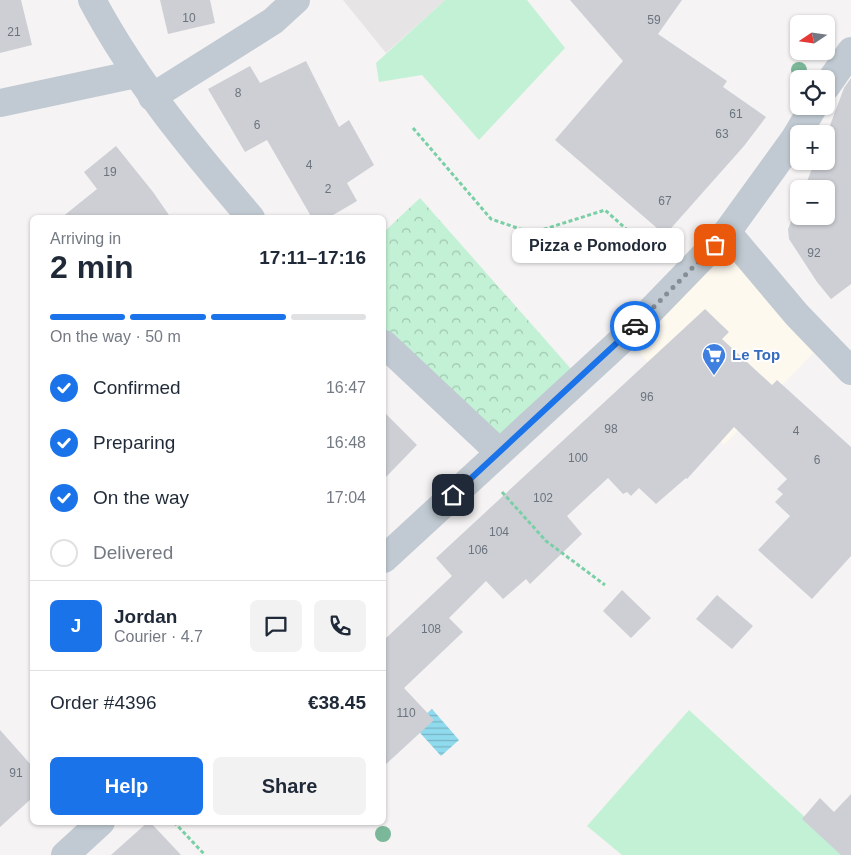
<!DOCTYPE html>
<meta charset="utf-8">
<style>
body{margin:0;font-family:Helvetica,sans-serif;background:#f2f2f3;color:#1f2937;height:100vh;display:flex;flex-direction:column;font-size:19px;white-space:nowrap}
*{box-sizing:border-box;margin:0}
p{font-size:16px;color:#747a83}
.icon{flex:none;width:28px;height:28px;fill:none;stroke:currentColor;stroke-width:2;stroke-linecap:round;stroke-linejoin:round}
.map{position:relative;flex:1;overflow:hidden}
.drawer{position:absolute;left:30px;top:215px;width:356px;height:610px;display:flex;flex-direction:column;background:#fff;border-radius:8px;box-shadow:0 1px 4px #0004}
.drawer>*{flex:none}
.needle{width:32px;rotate:257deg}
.fabs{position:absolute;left:790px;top:15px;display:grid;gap:10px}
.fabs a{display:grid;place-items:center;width:45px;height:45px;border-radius:8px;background:#fff;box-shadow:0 1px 4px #0004;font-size:25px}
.pin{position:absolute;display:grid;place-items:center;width:42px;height:42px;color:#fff;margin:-21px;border-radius:10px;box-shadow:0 2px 8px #0006}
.courier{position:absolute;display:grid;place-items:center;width:50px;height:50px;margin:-25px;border:4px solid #1a73e8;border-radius:50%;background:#fff;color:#222;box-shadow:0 1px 6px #0007}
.bubble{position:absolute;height:35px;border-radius:8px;background:#fff;box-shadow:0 1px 4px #0004;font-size:16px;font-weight:700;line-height:35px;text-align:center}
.headline em{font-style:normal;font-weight:700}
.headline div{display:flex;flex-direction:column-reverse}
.headline{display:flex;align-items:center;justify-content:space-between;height:85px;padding:0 20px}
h1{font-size:32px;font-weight:700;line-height:38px}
.bar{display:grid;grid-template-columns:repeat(4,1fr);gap:8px 5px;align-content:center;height:60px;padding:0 20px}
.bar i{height:6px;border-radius:4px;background:#e0e1e3}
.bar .current{background:#1a73e8}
.bar p{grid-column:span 4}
.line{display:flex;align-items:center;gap:12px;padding:0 20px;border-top:1px solid #e0e1e3}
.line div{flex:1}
.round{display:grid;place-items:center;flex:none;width:52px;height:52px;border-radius:8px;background:#f2f2f3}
ol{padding:0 20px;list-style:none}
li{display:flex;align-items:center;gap:15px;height:55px}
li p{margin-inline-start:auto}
li .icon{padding:5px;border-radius:50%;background:#1a73e8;color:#fff;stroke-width:4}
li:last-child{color:#747a83}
li i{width:28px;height:28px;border:2px solid #e0e1e3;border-radius:50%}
.action{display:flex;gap:10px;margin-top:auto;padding:10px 20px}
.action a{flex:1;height:58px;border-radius:8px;background:#1a73e8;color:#fff;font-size:20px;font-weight:700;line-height:58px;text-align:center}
.action a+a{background:#f2f2f3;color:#1f2937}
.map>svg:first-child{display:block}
.commercial{fill:#fdf9ef}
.education{fill:#e6e4e5}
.green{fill:#c3f1d5}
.park{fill:url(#park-crowns)}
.water{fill:url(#water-rules)}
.building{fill:#cdcfd5}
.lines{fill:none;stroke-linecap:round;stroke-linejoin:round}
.path{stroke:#7ad0a6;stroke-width:3;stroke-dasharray:4 2.5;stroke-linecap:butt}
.minor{stroke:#c1cad2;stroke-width:28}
.tree{fill:#7bb799}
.done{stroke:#868d94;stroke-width:5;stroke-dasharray:0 9}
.route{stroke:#1a73e8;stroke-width:6}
.labels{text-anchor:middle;stroke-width:4;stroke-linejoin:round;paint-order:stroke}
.number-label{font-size:12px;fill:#6b747e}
.shop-label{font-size:15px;font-weight:bold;fill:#366cbe;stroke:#fff;text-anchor:start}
</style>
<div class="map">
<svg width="851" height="855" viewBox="0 0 851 855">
<defs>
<pattern id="park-crowns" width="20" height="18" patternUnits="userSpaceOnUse" patternTransform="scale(1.25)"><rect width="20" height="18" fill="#c3f1d5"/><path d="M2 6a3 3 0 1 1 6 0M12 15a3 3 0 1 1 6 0" fill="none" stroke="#a0c6b0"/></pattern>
<pattern id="water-rules" width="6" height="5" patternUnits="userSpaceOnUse" patternTransform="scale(1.25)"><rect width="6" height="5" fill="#90daee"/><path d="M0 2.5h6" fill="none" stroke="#78b4c4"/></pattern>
</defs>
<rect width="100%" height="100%" fill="#f5f3f3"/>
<path class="commercial" d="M 727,232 L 823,343 L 724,445 L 625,337 Z"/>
<path class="education" d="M 343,0 L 445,0 L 386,53 Z"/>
<g class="green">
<path d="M 445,0 L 527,0 L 565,48 L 479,140 L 422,75 L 379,82 L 376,63 Z"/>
<path d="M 689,710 L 846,855 L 622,855 L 587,826 Z"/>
</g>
<path class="park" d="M 420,198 L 579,378 L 499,452 L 384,344 L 384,232 Z"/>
<path class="water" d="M 432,709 L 459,740 L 441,756 L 413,725 Z"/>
<g class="building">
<path d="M 0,0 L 21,0 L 32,45 L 0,53 Z"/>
<path d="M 160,0 L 210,0 L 215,23 L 168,34 Z"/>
<path d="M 570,0 L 682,0 L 658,34 L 727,81 L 723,87 L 766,117 L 744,146 L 665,235 L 555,140 L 623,61 Z"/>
<path d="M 306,61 L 339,127 L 349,120 L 374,165 L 347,183 L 357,201 L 328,218 L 312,218 L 267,140 L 245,152 L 208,89 L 250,66 L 260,83 Z"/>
<path d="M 851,78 L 851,284 L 831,299 L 817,282 L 789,239 L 788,229 L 799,203 L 799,216 L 826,216 L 826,189 L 804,189 L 815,161 L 826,161 L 826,136 L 844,88 Z"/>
<path d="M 116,146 L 153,192 L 171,218 L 61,218 L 97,189 L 84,172 Z"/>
<path d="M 705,309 L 729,332 L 722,339 L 772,385 L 777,380 L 851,447 L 851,556 L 812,599 L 758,550 L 790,516 L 775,502 L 783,494 L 777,489 L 787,479 L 734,427 L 687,479 L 686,478 L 656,504 L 639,488 L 631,496 L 627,492 L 623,494 L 608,478 L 567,516 L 582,534 L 530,584 L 526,579 L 503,599 L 486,581 L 449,618 L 463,632 L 404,688 L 434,720 L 384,766 L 384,640 L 452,576 L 436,558 Z"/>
<path d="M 384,412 L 417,445 L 384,479 Z"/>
<path d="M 622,590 L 651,618 L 631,638 L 603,611 Z"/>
<path d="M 717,595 L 753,626 L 732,649 L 696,619 Z"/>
<path d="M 0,730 L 32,766 L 32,798 L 0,827 Z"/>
<path d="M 851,794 L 851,855 L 841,855 L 802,819 L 820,798 L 834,812 Z"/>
<path d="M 148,822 L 150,822 L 181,855 L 111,855 Z"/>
</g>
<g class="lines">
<g class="path">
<path d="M 413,128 L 491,219 L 532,233 L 605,210 L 633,235 L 657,261"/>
<path d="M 502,492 L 546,541 L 605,585"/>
<path d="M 174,822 L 205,855"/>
</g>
<g class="minor">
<path d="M 92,0 C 135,81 192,149 251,218"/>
<path d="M 826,87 L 851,51"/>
<path d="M 152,97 L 273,21 L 296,0"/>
<path d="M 0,103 L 136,74"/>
<path d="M 727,232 L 797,315 L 851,371"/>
<path d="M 384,344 L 499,452"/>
<path d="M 384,559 L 625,337 L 727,232 L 795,138 L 814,106"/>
<path d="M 65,855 L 101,822"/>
</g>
</g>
<g class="tree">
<circle cx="799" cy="70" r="8"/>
<circle cx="383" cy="834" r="8"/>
</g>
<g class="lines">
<path class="done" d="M 635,326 L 715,245"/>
<path class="route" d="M 453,495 L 635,326"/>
</g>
<defs>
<g id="supermarket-pin" transform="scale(1.25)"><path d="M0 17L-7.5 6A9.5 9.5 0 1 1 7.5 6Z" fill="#3f7fe0" stroke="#fff"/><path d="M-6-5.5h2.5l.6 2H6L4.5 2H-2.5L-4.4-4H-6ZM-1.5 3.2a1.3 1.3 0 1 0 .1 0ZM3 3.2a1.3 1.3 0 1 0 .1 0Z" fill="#fff"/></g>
</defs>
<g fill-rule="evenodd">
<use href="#supermarket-pin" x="714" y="355"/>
</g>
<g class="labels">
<g class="number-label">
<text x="189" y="22">10</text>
<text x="654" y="24">59</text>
<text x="14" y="36">21</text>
<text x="238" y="97">8</text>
<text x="736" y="118">61</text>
<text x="257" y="129">6</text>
<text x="722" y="138">63</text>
<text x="309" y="169">4</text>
<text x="110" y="176">19</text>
<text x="328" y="193">2</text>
<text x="665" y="205">67</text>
<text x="814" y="257">92</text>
<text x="647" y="401">96</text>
<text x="611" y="433">98</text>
<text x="796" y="435">4</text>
<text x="578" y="462">100</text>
<text x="817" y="464">6</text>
<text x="543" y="502">102</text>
<text x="499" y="536">104</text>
<text x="478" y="554">106</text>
<text x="431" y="633">108</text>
<text x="406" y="717">110</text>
<text x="16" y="777">91</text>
</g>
<g class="shop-label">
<text x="732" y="360">Le Top</text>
</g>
</g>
</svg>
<div class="fabs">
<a><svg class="needle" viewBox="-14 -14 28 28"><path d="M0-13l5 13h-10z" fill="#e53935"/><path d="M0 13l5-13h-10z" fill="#747a83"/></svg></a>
<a><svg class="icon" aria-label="locate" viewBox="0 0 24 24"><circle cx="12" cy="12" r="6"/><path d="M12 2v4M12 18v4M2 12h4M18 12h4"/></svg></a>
<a>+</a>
<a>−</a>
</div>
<div class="pin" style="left:715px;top:245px;background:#ea580c"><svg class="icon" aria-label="bag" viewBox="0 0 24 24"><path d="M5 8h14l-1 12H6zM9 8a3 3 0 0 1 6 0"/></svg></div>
<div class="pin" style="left:453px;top:495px;background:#1f2937"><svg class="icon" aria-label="home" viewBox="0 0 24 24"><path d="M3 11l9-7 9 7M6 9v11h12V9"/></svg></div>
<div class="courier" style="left:635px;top:326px"><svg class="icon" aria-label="car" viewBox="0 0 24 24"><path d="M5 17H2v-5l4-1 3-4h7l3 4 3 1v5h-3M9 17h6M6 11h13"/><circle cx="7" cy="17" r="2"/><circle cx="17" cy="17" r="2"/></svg></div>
<div class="bubble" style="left:512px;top:228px;width:172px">Pizza e Pomodoro</div>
<section class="drawer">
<div class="headline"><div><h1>2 min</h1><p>Arriving in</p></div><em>17:11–17:16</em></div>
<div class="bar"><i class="current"></i><i class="current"></i><i class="current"></i><i></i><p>On the way · 50 m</p></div>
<ol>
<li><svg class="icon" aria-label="check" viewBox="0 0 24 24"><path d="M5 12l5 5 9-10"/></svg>Confirmed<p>16:47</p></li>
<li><svg class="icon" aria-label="check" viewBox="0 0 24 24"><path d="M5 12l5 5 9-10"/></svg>Preparing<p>16:48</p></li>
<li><svg class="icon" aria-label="check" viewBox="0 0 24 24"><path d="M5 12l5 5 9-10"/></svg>On the way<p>17:04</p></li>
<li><i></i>Delivered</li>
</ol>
<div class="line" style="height:90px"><b class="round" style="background:#1a73e8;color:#fff">J</b><div><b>Jordan</b><p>Courier · 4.7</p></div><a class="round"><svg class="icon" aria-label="chat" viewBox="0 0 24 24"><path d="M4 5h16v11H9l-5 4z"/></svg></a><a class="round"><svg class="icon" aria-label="phone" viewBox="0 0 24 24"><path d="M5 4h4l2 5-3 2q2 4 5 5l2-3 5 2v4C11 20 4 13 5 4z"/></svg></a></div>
<div class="line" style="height:65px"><div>Order #4396</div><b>€38.45</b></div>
<div class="action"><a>Help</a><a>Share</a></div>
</section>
</div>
